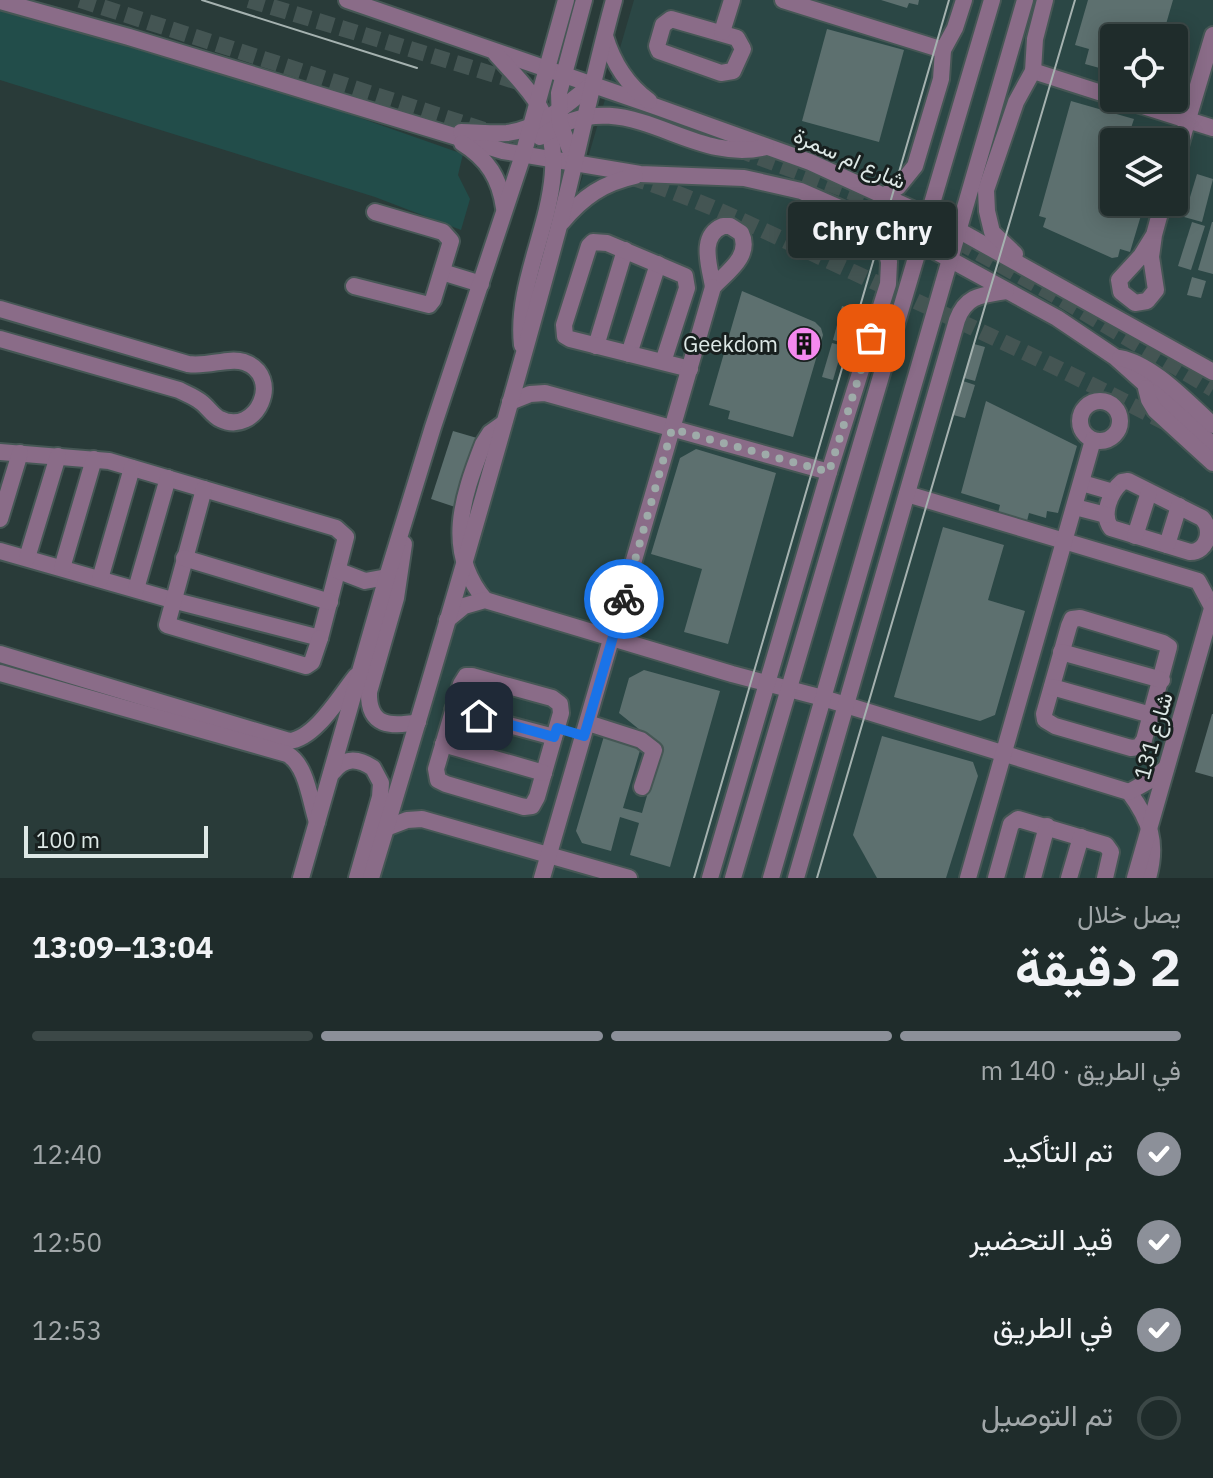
<!DOCTYPE html>
<html lang="ar">
<meta charset="utf-8">
<style>
body{margin:0;font-family:"IBM Plex Sans",Vazirmatn,sans-serif;background:#2c3837;color:#f1f3f6;direction:rtl;height:100vh;display:flex;flex-direction:column;font-size:30px;white-space:nowrap}
*{box-sizing:border-box;margin:0}
p{font-size:26px;color:#a1a7a9}
.icon{flex:none;width:44px;height:44px;fill:none;stroke:currentColor;stroke-width:2;stroke-linecap:round;stroke-linejoin:round}
.map{position:relative;height:878px;overflow:hidden;direction:ltr}
.sheet{display:flex;flex-direction:column;background:#1f2c2b;flex:1}
.sheet>*{flex:none}
.tools{position:absolute;left:1100px;top:24px;display:grid;gap:16px}
.tools a{display:grid;place-items:center;width:88px;height:88px;border-radius:8px;background:#1f2c2b;box-shadow:0 4px 20px #0003,0 0 0 2px #3c4847;font-size:40px}
.scale{position:absolute;left:24px;bottom:20px;width:184px;box-sizing:border-box;padding-left:8px;border:4px solid #dde8e6;border-top:0;font-size:22px;line-height:28px;white-space:nowrap;color:#dde8e6;-webkit-text-stroke:6px #18201f;paint-order:stroke}
.pin{position:absolute;display:grid;place-items:center;width:68px;height:68px;color:#fff;margin:-34px;border-radius:16px;box-shadow:0 4px 12px #0006}
.courier{position:absolute;display:grid;place-items:center;width:80px;height:80px;margin:-40px;border:6px solid #1a73e8;border-radius:50%;background:#fff;color:#222;box-shadow:0 2px 10px #0007}
.bubble{position:absolute;height:56px;border-radius:8px;background:#1f2c2b;box-shadow:0 4px 20px #0003,0 0 0 2px #3c4847;font-size:26px;font-weight:700;line-height:56px;text-align:center;direction:rtl}
.head em{font-style:normal;font-weight:700}
.head div{display:flex;flex-direction:column-reverse}
.head{display:flex;align-items:center;justify-content:space-between;height:136px;padding:0 32px}
h1{font-size:52px;font-weight:700;line-height:60px}
.bar{display:grid;grid-template-columns:repeat(4,1fr);gap:12px 8px;align-content:center;height:96px;padding:0 32px}
.bar i{height:10px;border-radius:6px;background:#3c4847}
.bar .active{background:#8c9099}
.bar p{grid-column:span 4}
ol{padding:0 32px;list-style:none}
li{display:flex;align-items:center;gap:24px;height:88px}
li p{margin-inline-start:auto}
li .icon{padding:8px;border-radius:50%;background:#8c9099;color:#fff;stroke-width:4}
li:last-child{color:#a1a7a9}
li i{width:44px;height:44px;border:4px solid #3c4847;border-radius:50%}
.map>svg:first-child{display:block}
.built{fill:#2b4745;fill-rule:evenodd}
.green{fill:#224d4a}
.building{fill:#5d706f}
.lines{fill:none;stroke-linecap:round;stroke-linejoin:round}
.minor-tunnel{stroke:#445553;stroke-width:16;stroke-dasharray:16 8;stroke-linecap:butt}
.minor-casing{stroke:#465755;stroke-width:20}
.minor{stroke:#8a6c88;stroke-width:16}
.tram{stroke:#a5b2b0;stroke-width:2}
.done{stroke:#9eaba9;stroke-width:8;stroke-dasharray:0 14.4}
.route{stroke:#1a73e8;stroke-width:10}
.labels{text-anchor:middle;stroke-width:6;stroke-linejoin:round;paint-order:stroke}
.street-label{font-size:22px;fill:#dde8e6;stroke:#18201f}
.poi-label{font-size:22px;fill:#dde8e6;stroke:#18201f;text-anchor:end}
</style>
<div class="map">
<svg width="1213" height="878" viewBox="0 0 1213 878">
<rect width="100%" height="100%" fill="#293b39"/>
<path class="built" d="M 634,0 L 1213,0 L 1213,591 L 1126,878 L 378,878 ZM 1114,38 L 1174,38 L 1174,98 L 1114,98 ZM 1114,142 L 1174,142 L 1174,202 L 1114,202 Z"/>
<path class="green" d="M 0,11 L 275,88 L 463,154 L 458,175 L 470,199 L 461,230 L 375,197 L 0,80 Z"/>
<g class="building">
<path d="M 881,0 L 919,0 L 918,5 L 909,3 L 907,8 Z"/>
<path d="M 1088,0 L 1173,0 L 1162,38 L 1114,38 L 1114,72 L 1085,64 L 1089,49 L 1075,45 Z"/>
<path d="M 827,29 L 904,50 L 879,142 L 802,121 Z"/>
<path d="M 1071,101 L 1134,119 L 1129,134 L 1155,141 L 1114,142 L 1114,202 L 1145,202 L 1130,252 L 1120,249 L 1118,257 L 1112,258 L 1043,227 L 1046,218 L 1039,216 Z"/>
<path d="M 1197,174 L 1213,179 L 1202,222 L 1184,217 Z"/>
<path d="M 1192,222 L 1205,226 L 1191,270 L 1178,266 Z"/>
<path d="M 1212,222 L 1213,222 L 1213,274 L 1198,270 Z"/>
<path d="M 1192,277 L 1206,281 L 1201,298 L 1187,295 Z"/>
<path d="M 742,291 L 815,322 L 821,328 L 823,335 L 793,437 L 728,419 L 730,411 L 709,405 Z"/>
<path d="M 842,306 L 854,310 L 844,343 L 833,340 Z"/>
<path d="M 832,343 L 843,346 L 833,380 L 822,377 Z"/>
<path d="M 974,344 L 985,347 L 975,381 L 964,378 Z"/>
<path d="M 963,381 L 975,385 L 965,418 L 953,415 Z"/>
<path d="M 986,401 L 1077,446 L 1058,513 L 1047,511 L 1046,518 L 1029,513 L 1027,521 L 998,513 L 1000,505 L 961,493 Z"/>
<path d="M 453,431 L 477,438 L 455,507 L 431,499 Z"/>
<path d="M 696,449 L 776,473 L 728,644 L 684,632 L 702,569 L 651,554 L 680,458 Z"/>
<path d="M 943,527 L 1004,545 L 988,600 L 1025,611 L 995,715 L 980,721 L 894,697 Z"/>
<path d="M 644,670 L 720,691 L 670,867 L 630,855 L 639,823 L 620,817 L 611,851 L 582,843 L 576,831 L 604,736 L 641,747 L 623,808 L 642,813 L 661,747 L 619,713 L 629,678 Z"/>
<path d="M 1212,714 L 1213,714 L 1213,777 L 1195,772 Z"/>
<path d="M 882,736 L 973,762 L 978,776 L 946,878 L 877,878 L 853,835 Z"/>
</g>
<g class="lines">
<g class="minor-tunnel">
<path d="M 80,0 L 562,155"/>
<path d="M 249,0 L 528,85"/>
<path d="M 737,149 L 909,214 L 1051,293 L 1213,389"/>
<path d="M 630,177 C 707,201 780,239 853,272 C 958,321 1062,368 1164,422"/>
</g>
<g class="minor-casing">
<g id="minor">
<path d="M 347,0 L 657,107 L 810,162 L 958,230 L 1213,372"/>
<path d="M 783,0 L 943,50"/>
<path d="M 0,1 L 129,37 L 503,151 L 640,174 L 744,178 L 801,191 L 920,243 L 1057,318 L 1115,357 L 1213,445"/>
<path d="M 671,19 L 737,38 L 743,49 L 733,71 L 721,73 L 659,51 L 657,46 L 663,25 Z"/>
<path d="M 722,32 L 732,0"/>
<path d="M 605,36 C 613,63 626,84 649,101"/>
<path d="M 496,54 C 510,70 528,87 539,106 C 582,184 513,264 522,345"/>
<path d="M 1033,71 L 1114,97"/>
<path d="M 1118,98 L 1213,128"/>
<path d="M 461,132 C 476,132 492,134 507,133 C 540,129 566,105 591,85"/>
<path d="M 540,137 C 627,76 685,167 766,147"/>
<path d="M 462,143 C 488,159 500,179 504,208"/>
<path d="M 574,160 L 560,124 L 559,93 L 584,0"/>
<path d="M 1174,166 L 1213,35"/>
<path d="M 883,196 L 898,187 L 915,166 L 941,79 L 943,50 L 955,28 L 964,0"/>
<path d="M 562,222 C 583,197 603,183 635,176"/>
<path d="M 723,226 L 730,226 L 741,233 C 752,256 727,272 713,287 C 710,267 698,236 723,226 Z"/>
<path d="M 1154,235 L 1141,256 L 1119,280 L 1121,292 L 1135,303 L 1147,301 L 1156,290 L 1151,257 L 1154,235 L 1163,202"/>
<path d="M 1015,254 L 992,232 L 987,211 L 986,190 L 1016,102 L 1033,71 L 1035,39 L 1045,0"/>
<path d="M 442,272 L 481,284"/>
<path d="M 354,286 L 429,305 L 433,300 L 451,241 L 443,232 L 375,212"/>
<path d="M 0,309 L 188,364 C 209,367 228,357 244,362 C 284,376 257,437 220,419 C 213,416 208,407 201,402 C 195,397 187,394 179,390 L 0,339"/>
<path d="M 596,346 L 625,250"/>
<path d="M 629,354 L 658,264"/>
<path d="M 1120,358 C 1153,364 1188,403 1213,425"/>
<path d="M 663,362 L 687,288 L 685,276 L 607,243 L 593,242 L 589,246 L 564,325 L 565,336 L 570,339 L 690,369"/>
<path d="M 1146,388 L 1149,400 L 1155,410 L 1213,463"/>
<circle cx="1100" cy="421" r="20"/>
<path d="M 510,402 L 530,394 L 545,393 L 829,472"/>
<path d="M 0,452 L 109,461 L 336,528 L 346,537 L 320,638 L 172,600 L 0,551"/>
<path d="M 1128,481 L 1202,518 C 1213,529 1208,552 1190,552 L 1111,528 C 1101,515 1110,492 1122,482 Z"/>
<path d="M 1082,483 L 1113,492"/>
<path d="M 204,489 L 167,625 L 306,666 L 312,662 L 320,638"/>
<path d="M 907,494 L 1198,581 L 1212,607"/>
<path d="M 1075,507 L 1106,515"/>
<path d="M 0,519 L 20,453"/>
<path d="M 1135,536 L 1149,492"/>
<path d="M 404,544 L 396,598 L 369,692 C 368,727 391,727 418,722"/>
<path d="M 1167,545 L 1179,506"/>
<path d="M 27,558 L 58,456"/>
<path d="M 184,558 L 330,602"/>
<path d="M 62,568 L 94,459"/>
<path d="M 339,571 L 365,581 L 387,577"/>
<path d="M 100,579 L 132,468"/>
<path d="M 136,589 L 168,478"/>
<path d="M 485,600 C 444,551 462,498 483,444 L 490,433 L 504,423"/>
<path d="M 1080,618 L 1163,643 L 1169,647 L 1144,740 L 1139,747 L 1131,748 L 1055,726 L 1045,720 L 1044,714 L 1069,626 L 1072,619 Z"/>
<path d="M 447,620 L 464,606 L 485,600 L 732,674 L 823,698 L 1129,792 C 1150,820 1158,843 1148,878"/>
<path d="M 1061,652 L 1162,680"/>
<path d="M 0,654 L 289,741 C 315,739 340,696 356,676"/>
<path d="M 0,673 L 287,754 C 307,765 310,801 317,822"/>
<path d="M 466,676 L 472,676 L 552,698 L 560,704 L 561,713 L 537,797 L 532,806 L 524,807 L 446,784 L 438,780 L 436,769 L 461,684 Z"/>
<path d="M 1052,687 L 1151,715"/>
<path d="M 453,710 L 554,737"/>
<path d="M 588,723 L 641,740 L 654,750 L 642,787"/>
<path d="M 443,744 L 544,773"/>
<path d="M 333,772 C 345,757 358,758 373,768 L 381,783 L 380,797 L 357,878"/>
<path d="M 1129,792 L 1154,778 L 1166,768"/>
<path d="M 386,828 L 407,820 L 422,819 L 629,878"/>
<path d="M 301,878 L 387,577 L 433,427 L 523,155 L 566,0"/>
<path d="M 371,878 C 436,663 499,447 558,230 C 578,154 593,76 614,0"/>
<path d="M 542,878 L 713,287"/>
<path d="M 710,878 L 829,472 L 888,284 L 889,262 L 880,225"/>
<path d="M 733,878 L 992,0"/>
<path d="M 771,878 L 1025,0"/>
<path d="M 796,878 L 957,320 C 966,295 982,295 1006,291"/>
<path d="M 968,878 L 1093,440"/>
<path d="M 996,878 L 1011,824 L 1018,819 L 1106,845 L 1111,852 L 1105,878"/>
<path d="M 1033,878 L 1047,826"/>
<path d="M 1069,878 L 1081,837"/>
<path d="M 1135,878 L 1213,605"/>
</g>
</g>
<use href="#minor" class="minor"/>
<g class="tram">
<path d="M 202,0 L 417,68"/>
<path d="M 694,878 L 949,0"/>
<path d="M 817,878 L 1075,0"/>
</g>
</g>
<g class="lines">
<path class="done" d="M 624,599 L 672,429 L 829,472 L 871,338"/>
<path class="route" d="M 479,716 L 554,737 L 557,728 L 584,736 L 624,599"/>
</g>
<defs>
<g id="building-disc" transform="scale(1.8)"><circle r="9.5" fill="#f589ef" stroke="#18201f"/><path d="M-4-6H4V6H1V3H-1V6H-4ZM-2.5-4.3h1.7v1.8h-1.7ZM.8-4.3h1.7v1.8H.8ZM-2.5-1h1.7V.8h-1.7ZM.8-1h1.7V.8H.8Z" fill="#111"/></g>
</defs>
<g fill-rule="evenodd">
<use href="#building-disc" x="804" y="344"/>
</g>
<g class="labels">
<g class="street-label">
<text transform="translate(850 158) rotate(24)" y="8">شارع ام سمرة</text>
<text transform="translate(1153 736) rotate(-74)" y="8">شارع 131</text>
</g>
<g class="poi-label">
<text x="778" y="352">Geekdom</text>
</g>
</g>
</svg>
<div class="tools">
<a><svg class="icon" aria-label="locate" viewBox="0 0 24 24"><circle cx="12" cy="12" r="6"/><path d="M12 2v4M12 18v4M2 12h4M18 12h4"/></svg></a>
<a><svg class="icon" aria-label="layers" viewBox="0 0 24 24"><path d="M12 4l9 5-9 5-9-5zM3 14l9 5 9-5"/></svg></a>
</div>
<div class="scale">100 m</div>
<div class="pin" style="left:871px;top:338px;background:#ea580c"><svg class="icon" aria-label="bag" viewBox="0 0 24 24"><path d="M5 8h14l-1 12H6zM9 8a3 3 0 0 1 6 0"/></svg></div>
<div class="pin" style="left:479px;top:716px;background:#1f2937"><svg class="icon" aria-label="home" viewBox="0 0 24 24"><path d="M3 11l9-7 9 7M6 9v11h12V9"/></svg></div>
<div class="courier" style="left:624px;top:599px"><svg class="icon" aria-label="bike" viewBox="0 0 24 24"><circle cx="6" cy="16" r="4"/><circle cx="18" cy="16" r="4"/><path d="M6 16l4-8h5l3 8M10 8l3 8H6M13 5h3"/></svg></div>
<div class="bubble" style="left:788px;top:202px;width:168px">Chry Chry</div>
</div>
<section class="sheet">
<div class="head"><div><h1>2 دقيقة</h1><p>يصل خلال</p></div><em>13:04–13:09</em></div>
<div class="bar"><i class="active"></i><i class="active"></i><i class="active"></i><i></i><p>في الطريق · 140 m</p></div>
<ol>
<li><svg class="icon" aria-label="check" viewBox="0 0 24 24"><path d="M5 12l5 5 9-10"/></svg>تم التأكيد<p>12:40</p></li>
<li><svg class="icon" aria-label="check" viewBox="0 0 24 24"><path d="M5 12l5 5 9-10"/></svg>قيد التحضير<p>12:50</p></li>
<li><svg class="icon" aria-label="check" viewBox="0 0 24 24"><path d="M5 12l5 5 9-10"/></svg>في الطريق<p>12:53</p></li>
<li><i></i>تم التوصيل</li>
</ol>
</section>
